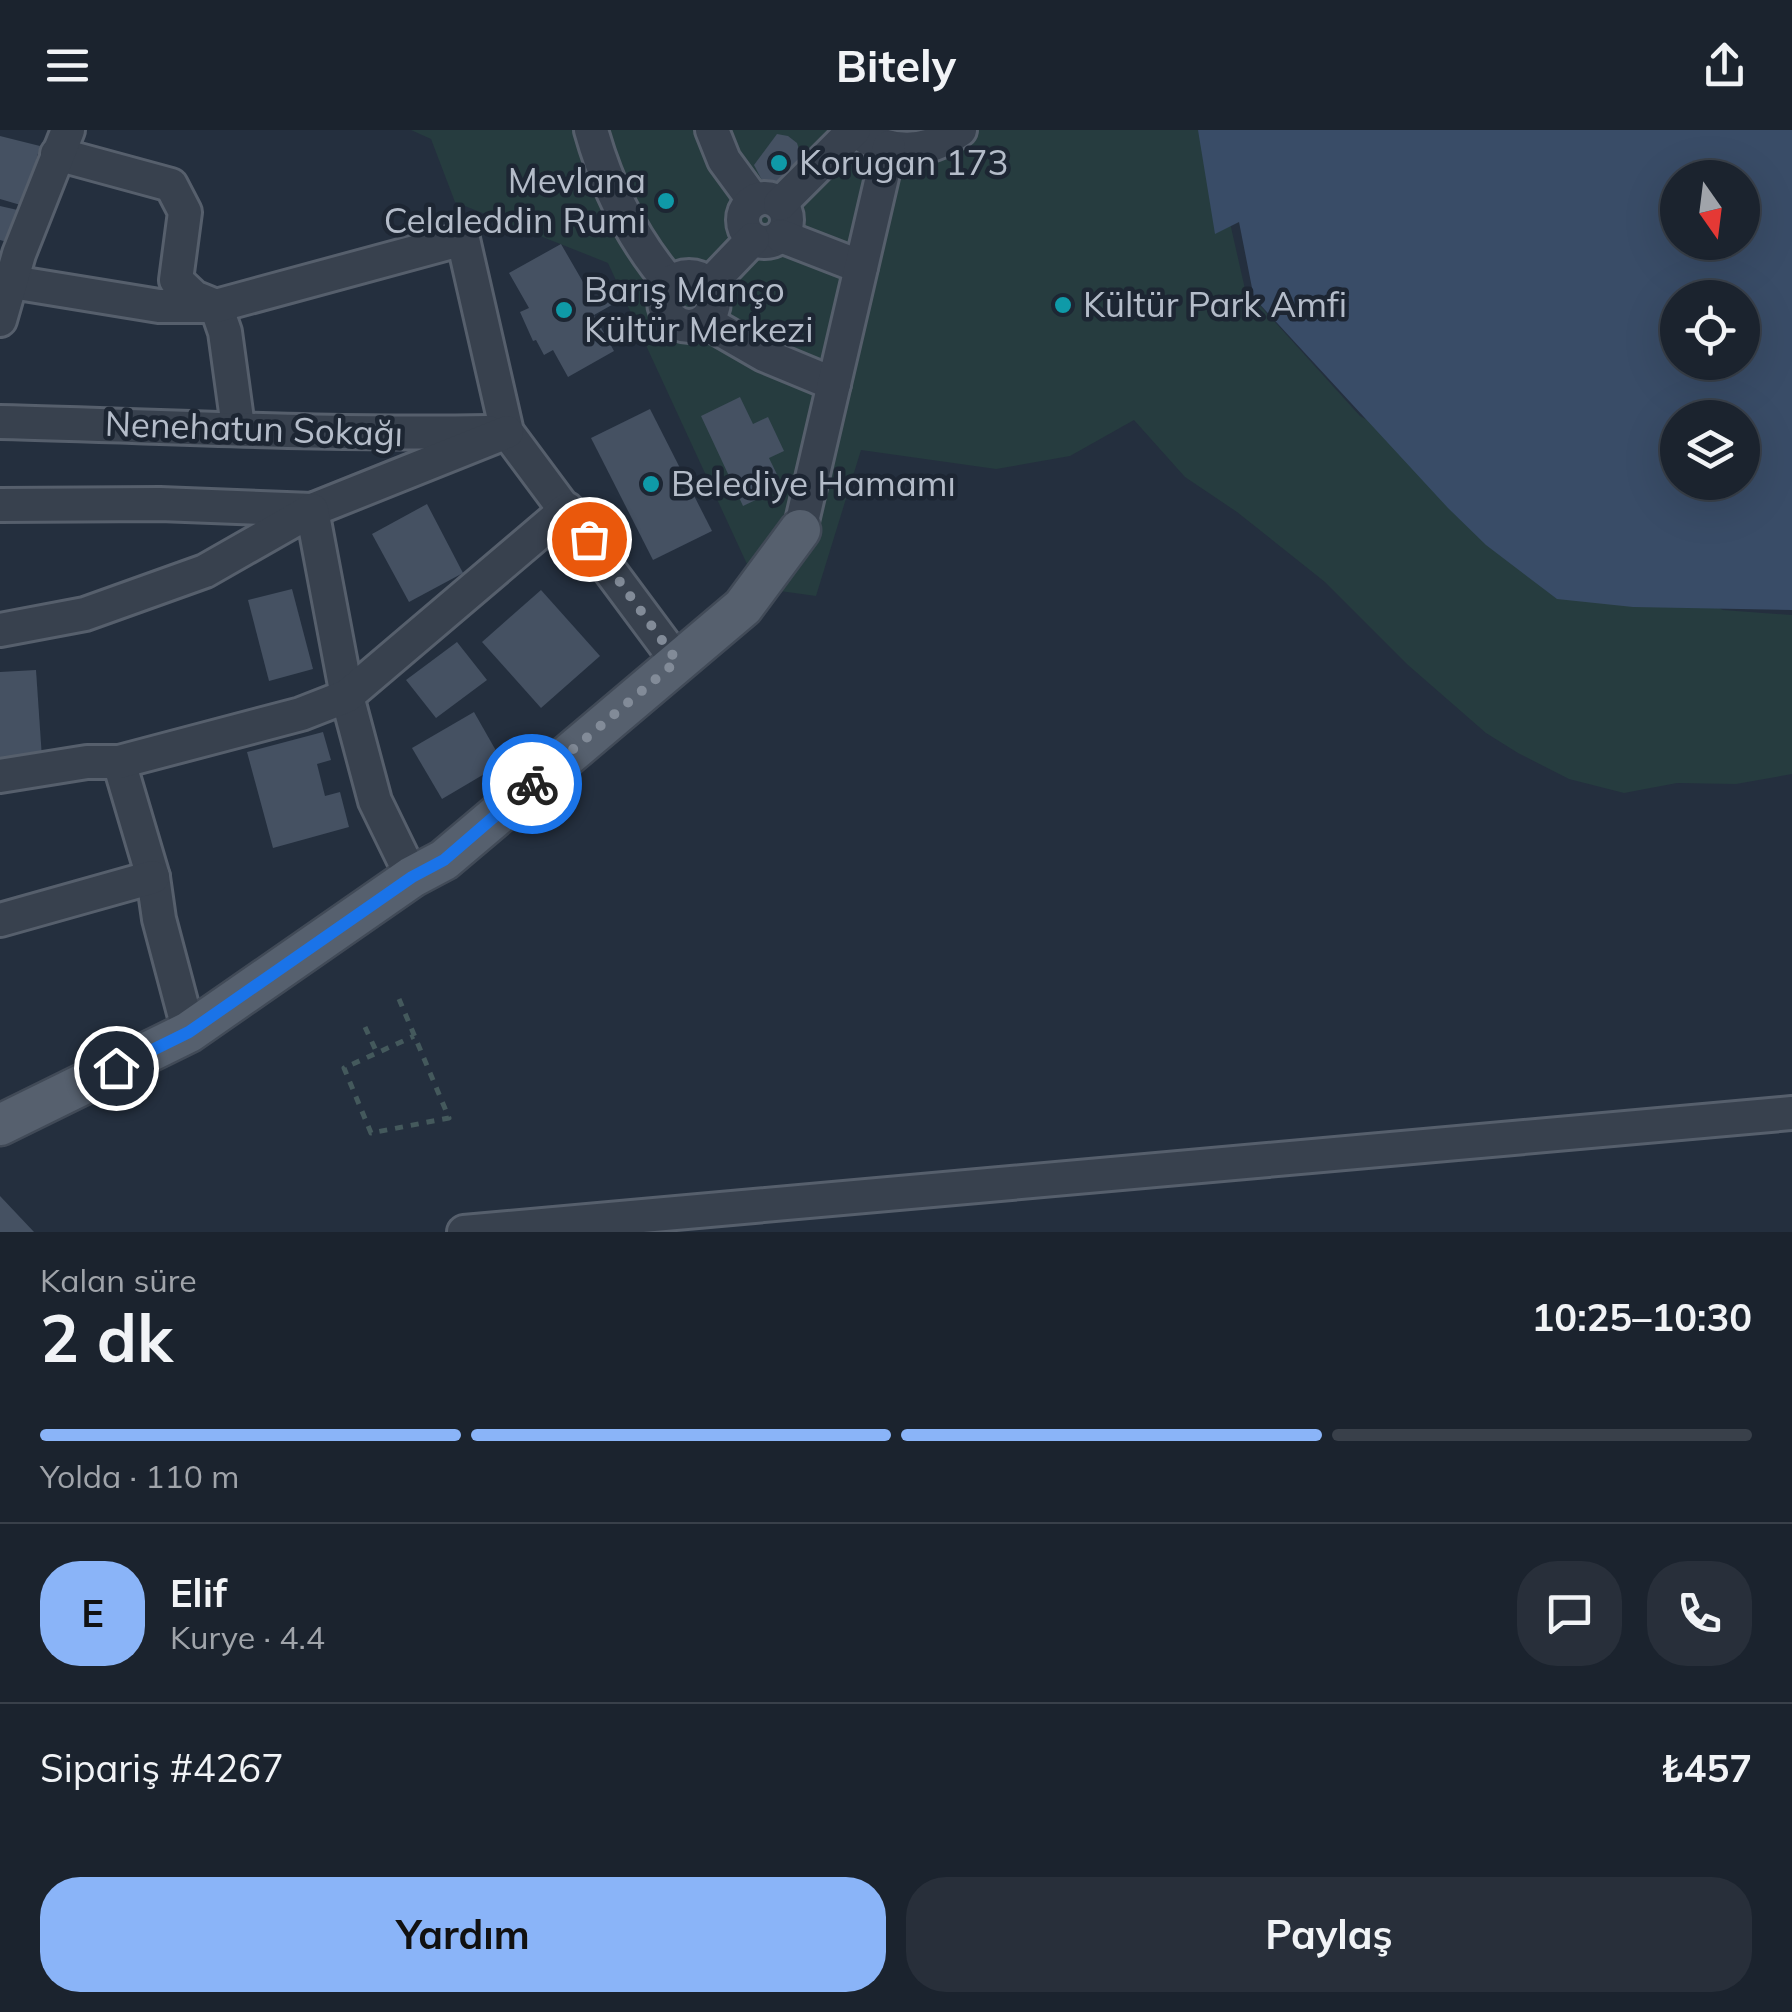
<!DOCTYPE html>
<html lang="tr">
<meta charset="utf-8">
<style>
body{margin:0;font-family:Mulish,sans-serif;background:#282f3a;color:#f1f3f6;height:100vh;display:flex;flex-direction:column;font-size:38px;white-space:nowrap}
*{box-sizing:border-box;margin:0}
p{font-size:32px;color:#a0a4aa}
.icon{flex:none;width:55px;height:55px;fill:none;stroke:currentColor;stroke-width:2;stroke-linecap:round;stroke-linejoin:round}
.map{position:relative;height:1102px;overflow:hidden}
.drawer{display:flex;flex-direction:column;background:#1b232e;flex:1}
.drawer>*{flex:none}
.needle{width:65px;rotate:166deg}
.tools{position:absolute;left:1660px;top:30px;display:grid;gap:20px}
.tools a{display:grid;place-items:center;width:100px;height:100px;border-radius:50%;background:#1b232e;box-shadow:0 10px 40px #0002,0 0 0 2px #39404a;font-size:50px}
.pin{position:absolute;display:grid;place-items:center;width:85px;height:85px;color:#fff;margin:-42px;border:5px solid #fff;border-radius:50%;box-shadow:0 2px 10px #0007}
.courier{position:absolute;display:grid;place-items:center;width:100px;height:100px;margin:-50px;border:8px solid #1a73e8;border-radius:50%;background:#fff;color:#222;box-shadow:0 2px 12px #0007}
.headline em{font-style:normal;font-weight:700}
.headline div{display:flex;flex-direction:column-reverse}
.headline{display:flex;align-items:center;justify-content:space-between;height:170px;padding:0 40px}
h1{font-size:65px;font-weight:700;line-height:75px}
.bar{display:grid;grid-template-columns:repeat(4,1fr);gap:15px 10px;align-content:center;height:120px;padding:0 40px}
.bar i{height:12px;border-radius:8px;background:#39404a}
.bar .current{background:#8ab4f8}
.bar p{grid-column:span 4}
.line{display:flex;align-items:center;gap:25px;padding:0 40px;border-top:2px solid #39404a}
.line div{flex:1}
.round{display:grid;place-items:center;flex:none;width:105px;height:105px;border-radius:40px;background:#282f3a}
.button{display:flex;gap:20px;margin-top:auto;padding:20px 40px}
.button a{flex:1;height:115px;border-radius:40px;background:#8ab4f8;color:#111;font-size:40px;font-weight:700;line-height:115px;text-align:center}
.button a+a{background:#282f3a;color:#f1f3f6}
header{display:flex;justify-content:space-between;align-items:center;height:130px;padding:0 40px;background:#1b232e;font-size:45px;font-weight:700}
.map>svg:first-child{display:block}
.green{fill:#263c3f}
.water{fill:#394c67;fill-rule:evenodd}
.building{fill:#455162}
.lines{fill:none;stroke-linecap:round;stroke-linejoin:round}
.minor-casing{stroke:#565f6c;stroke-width:38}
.major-casing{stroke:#414a57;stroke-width:45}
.path{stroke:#44595c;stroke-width:5;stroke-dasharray:8 8;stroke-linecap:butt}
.minor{stroke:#38414e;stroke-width:32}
.major{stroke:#56606e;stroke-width:40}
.done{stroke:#828b98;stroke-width:10;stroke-dasharray:0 18}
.route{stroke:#1a73e8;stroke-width:12}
.culture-dot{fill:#0f9aa8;stroke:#1d2633;stroke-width:4}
.labels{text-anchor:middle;stroke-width:9;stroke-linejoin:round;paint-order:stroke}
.poi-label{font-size:35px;fill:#b4bcc9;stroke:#1d2633;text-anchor:start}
.street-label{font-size:35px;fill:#b4bcc9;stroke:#1d2633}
</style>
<header><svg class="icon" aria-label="menu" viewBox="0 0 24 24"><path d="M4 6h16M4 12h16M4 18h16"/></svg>Bitely<svg class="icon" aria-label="share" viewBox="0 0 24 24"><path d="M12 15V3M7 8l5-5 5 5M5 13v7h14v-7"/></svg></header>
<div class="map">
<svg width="1792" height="1102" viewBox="0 0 1792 1102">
<rect width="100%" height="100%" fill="#242f3e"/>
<path class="green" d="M 411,0 L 1209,0 L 1245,159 L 1360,286 L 1723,480 L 1792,485 L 1792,644 L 1736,654 L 1677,653 L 1624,663 L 1569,649 L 1518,623 L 1486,603 L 1408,535 L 1325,452 L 1237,382 L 1185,347 L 1134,290 L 1070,326 L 996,339 L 861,320 L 816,466 L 758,458 L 608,133 L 455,72 L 431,9 Z"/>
<path class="water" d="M 1198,0 L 1792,0 L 1792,480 L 1633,477 L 1557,469 L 1486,415 L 1448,378 L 1254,168 L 1239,92 L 1215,104 ZM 1678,48 L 1742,48 L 1742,112 L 1678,112 ZM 1678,168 L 1742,168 L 1742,232 L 1678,232 ZM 1678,288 L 1742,288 L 1742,352 L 1678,352 Z"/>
<g class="building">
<path d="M 777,4 L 788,6 L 797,13 L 803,32 L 787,61 L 765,56 L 754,35 Z"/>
<path d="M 0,6 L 40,16 L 24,76 L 0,69 Z"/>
<path d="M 0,76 L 22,81 L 14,114 L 0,110 Z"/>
<path d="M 561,114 L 583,152 L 600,143 L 617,172 L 594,185 L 614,221 L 568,247 L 553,220 L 544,225 L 536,210 L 533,211 L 520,182 L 529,178 L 509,143 Z"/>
<path d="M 740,267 L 753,294 L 768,287 L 784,321 L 769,328 L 783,357 L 743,376 L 701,286 Z"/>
<path d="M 650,279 L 712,401 L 653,430 L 591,308 Z"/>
<path d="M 427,374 L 463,443 L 409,472 L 372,404 Z"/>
<path d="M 292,459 L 313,539 L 269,551 L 248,470 Z"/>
<path d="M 541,460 L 600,526 L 541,578 L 482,512 Z"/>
<path d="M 457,512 L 487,550 L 436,588 L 406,550 Z"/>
<path d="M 36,540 L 42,628 L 0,631 L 0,542 Z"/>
<path d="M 474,582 L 503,633 L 442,669 L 412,618 Z"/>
<path d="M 323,602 L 331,630 L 317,634 L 325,666 L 340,662 L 349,697 L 273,718 L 247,622 Z"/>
<path d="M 0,1066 L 34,1102 L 0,1102 Z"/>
</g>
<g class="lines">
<g class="minor-casing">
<g id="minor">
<path d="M 591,0 C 607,57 632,109 671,154"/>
<path d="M 712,0 L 724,30 L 754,71"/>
<path d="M 855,0 C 888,26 927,24 960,0"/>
<path d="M 57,24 L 171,55 L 185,82 L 176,150 L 194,167 L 216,176 L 225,202 L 238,297"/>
<circle cx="765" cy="90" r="22"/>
<path d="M 780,74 L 854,0"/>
<path d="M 781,106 L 861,137"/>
<circle cx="689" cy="171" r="25"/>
<path d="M 12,152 L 159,176 L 216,176 L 463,109 L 507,302 L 677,531"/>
<path d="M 709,155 L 753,109"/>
<path d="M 0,190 L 19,124 L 68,0"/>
<path d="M 705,191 L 764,225 L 834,254"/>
<path d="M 0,292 C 163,296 325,305 488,302"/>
<path d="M 0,375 L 160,374 L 312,380 L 507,302"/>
<path d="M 800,400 L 889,17"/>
<path d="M 0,500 L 85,484 L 205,441 L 312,380 L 347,566 L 375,671 L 412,747"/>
<path d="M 119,632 L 153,747 L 159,789 L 189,902"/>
<path d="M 0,646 L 87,632 L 119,632 L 301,584 L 347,566 L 567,379"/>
<path d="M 0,790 L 153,747"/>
<path d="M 464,1102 L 1792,983"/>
</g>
</g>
<g class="major-casing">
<path id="major" d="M 0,995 L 189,902 L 412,747 L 444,730 L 743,477 L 800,400"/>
</g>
<g class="path">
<path d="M 399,869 L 449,988 L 371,1003 L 344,938 L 414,906"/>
<path d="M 365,897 L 377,923"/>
</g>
<use href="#minor" class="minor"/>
<use href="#major" class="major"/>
</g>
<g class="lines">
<path class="done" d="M 532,654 L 677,531 L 589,409"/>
<path class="route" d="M 116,938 L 189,902 L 412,747 L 444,730 L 532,654"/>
</g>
<g class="culture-dot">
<circle cx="779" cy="33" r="10"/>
<circle cx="666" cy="71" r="10"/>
<circle cx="1063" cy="175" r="10"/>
<circle cx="564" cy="180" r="10"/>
<circle cx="651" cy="354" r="10"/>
</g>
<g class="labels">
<g class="poi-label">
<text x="799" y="45">Korugan 173</text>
<text x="646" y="63" text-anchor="end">Mevlana<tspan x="646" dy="40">Celaleddin Rumi</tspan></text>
<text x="584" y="172">Barış Manço<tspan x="584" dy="40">Kültür Merkezi</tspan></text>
<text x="1083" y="187">Kültür Park Amfi</text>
<text x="671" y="366">Belediye Hamamı</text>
</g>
<g class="street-label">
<text transform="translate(254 299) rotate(2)" y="12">Nenehatun Sokağı</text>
</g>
</g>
</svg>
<div class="tools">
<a><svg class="needle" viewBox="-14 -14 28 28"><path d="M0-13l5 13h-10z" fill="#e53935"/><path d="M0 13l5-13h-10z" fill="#a0a4aa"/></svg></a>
<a><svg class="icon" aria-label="locate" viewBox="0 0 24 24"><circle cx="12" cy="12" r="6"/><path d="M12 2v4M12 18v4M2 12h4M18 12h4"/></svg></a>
<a><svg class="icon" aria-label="layers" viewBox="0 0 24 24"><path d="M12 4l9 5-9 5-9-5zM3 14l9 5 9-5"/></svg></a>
</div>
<div class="pin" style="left:589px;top:409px;background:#ea580c"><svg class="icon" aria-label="bag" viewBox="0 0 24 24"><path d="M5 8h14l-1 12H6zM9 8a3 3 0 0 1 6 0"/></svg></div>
<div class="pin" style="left:116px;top:938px;background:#1f2937"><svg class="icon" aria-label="home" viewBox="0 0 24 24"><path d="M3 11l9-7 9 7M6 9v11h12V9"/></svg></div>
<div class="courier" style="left:532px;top:654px"><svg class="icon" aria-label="bike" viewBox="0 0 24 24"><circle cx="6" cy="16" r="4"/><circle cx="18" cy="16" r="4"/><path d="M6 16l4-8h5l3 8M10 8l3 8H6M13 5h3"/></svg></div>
</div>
<section class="drawer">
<div class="headline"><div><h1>2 dk</h1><p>Kalan süre</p></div><em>10:25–10:30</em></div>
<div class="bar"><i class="current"></i><i class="current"></i><i class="current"></i><i></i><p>Yolda · 110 m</p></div>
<div class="line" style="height:180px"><b class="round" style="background:#8ab4f8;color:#111">E</b><div><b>Elif</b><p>Kurye · 4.4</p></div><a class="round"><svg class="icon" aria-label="chat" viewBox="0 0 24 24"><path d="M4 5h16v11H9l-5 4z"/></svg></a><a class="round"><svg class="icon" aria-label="phone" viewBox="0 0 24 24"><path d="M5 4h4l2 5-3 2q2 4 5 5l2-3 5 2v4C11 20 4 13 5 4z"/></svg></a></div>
<div class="line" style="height:130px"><div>Sipariş #4267</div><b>₺457</b></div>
<div class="button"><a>Yardım</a><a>Paylaş</a></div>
</section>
